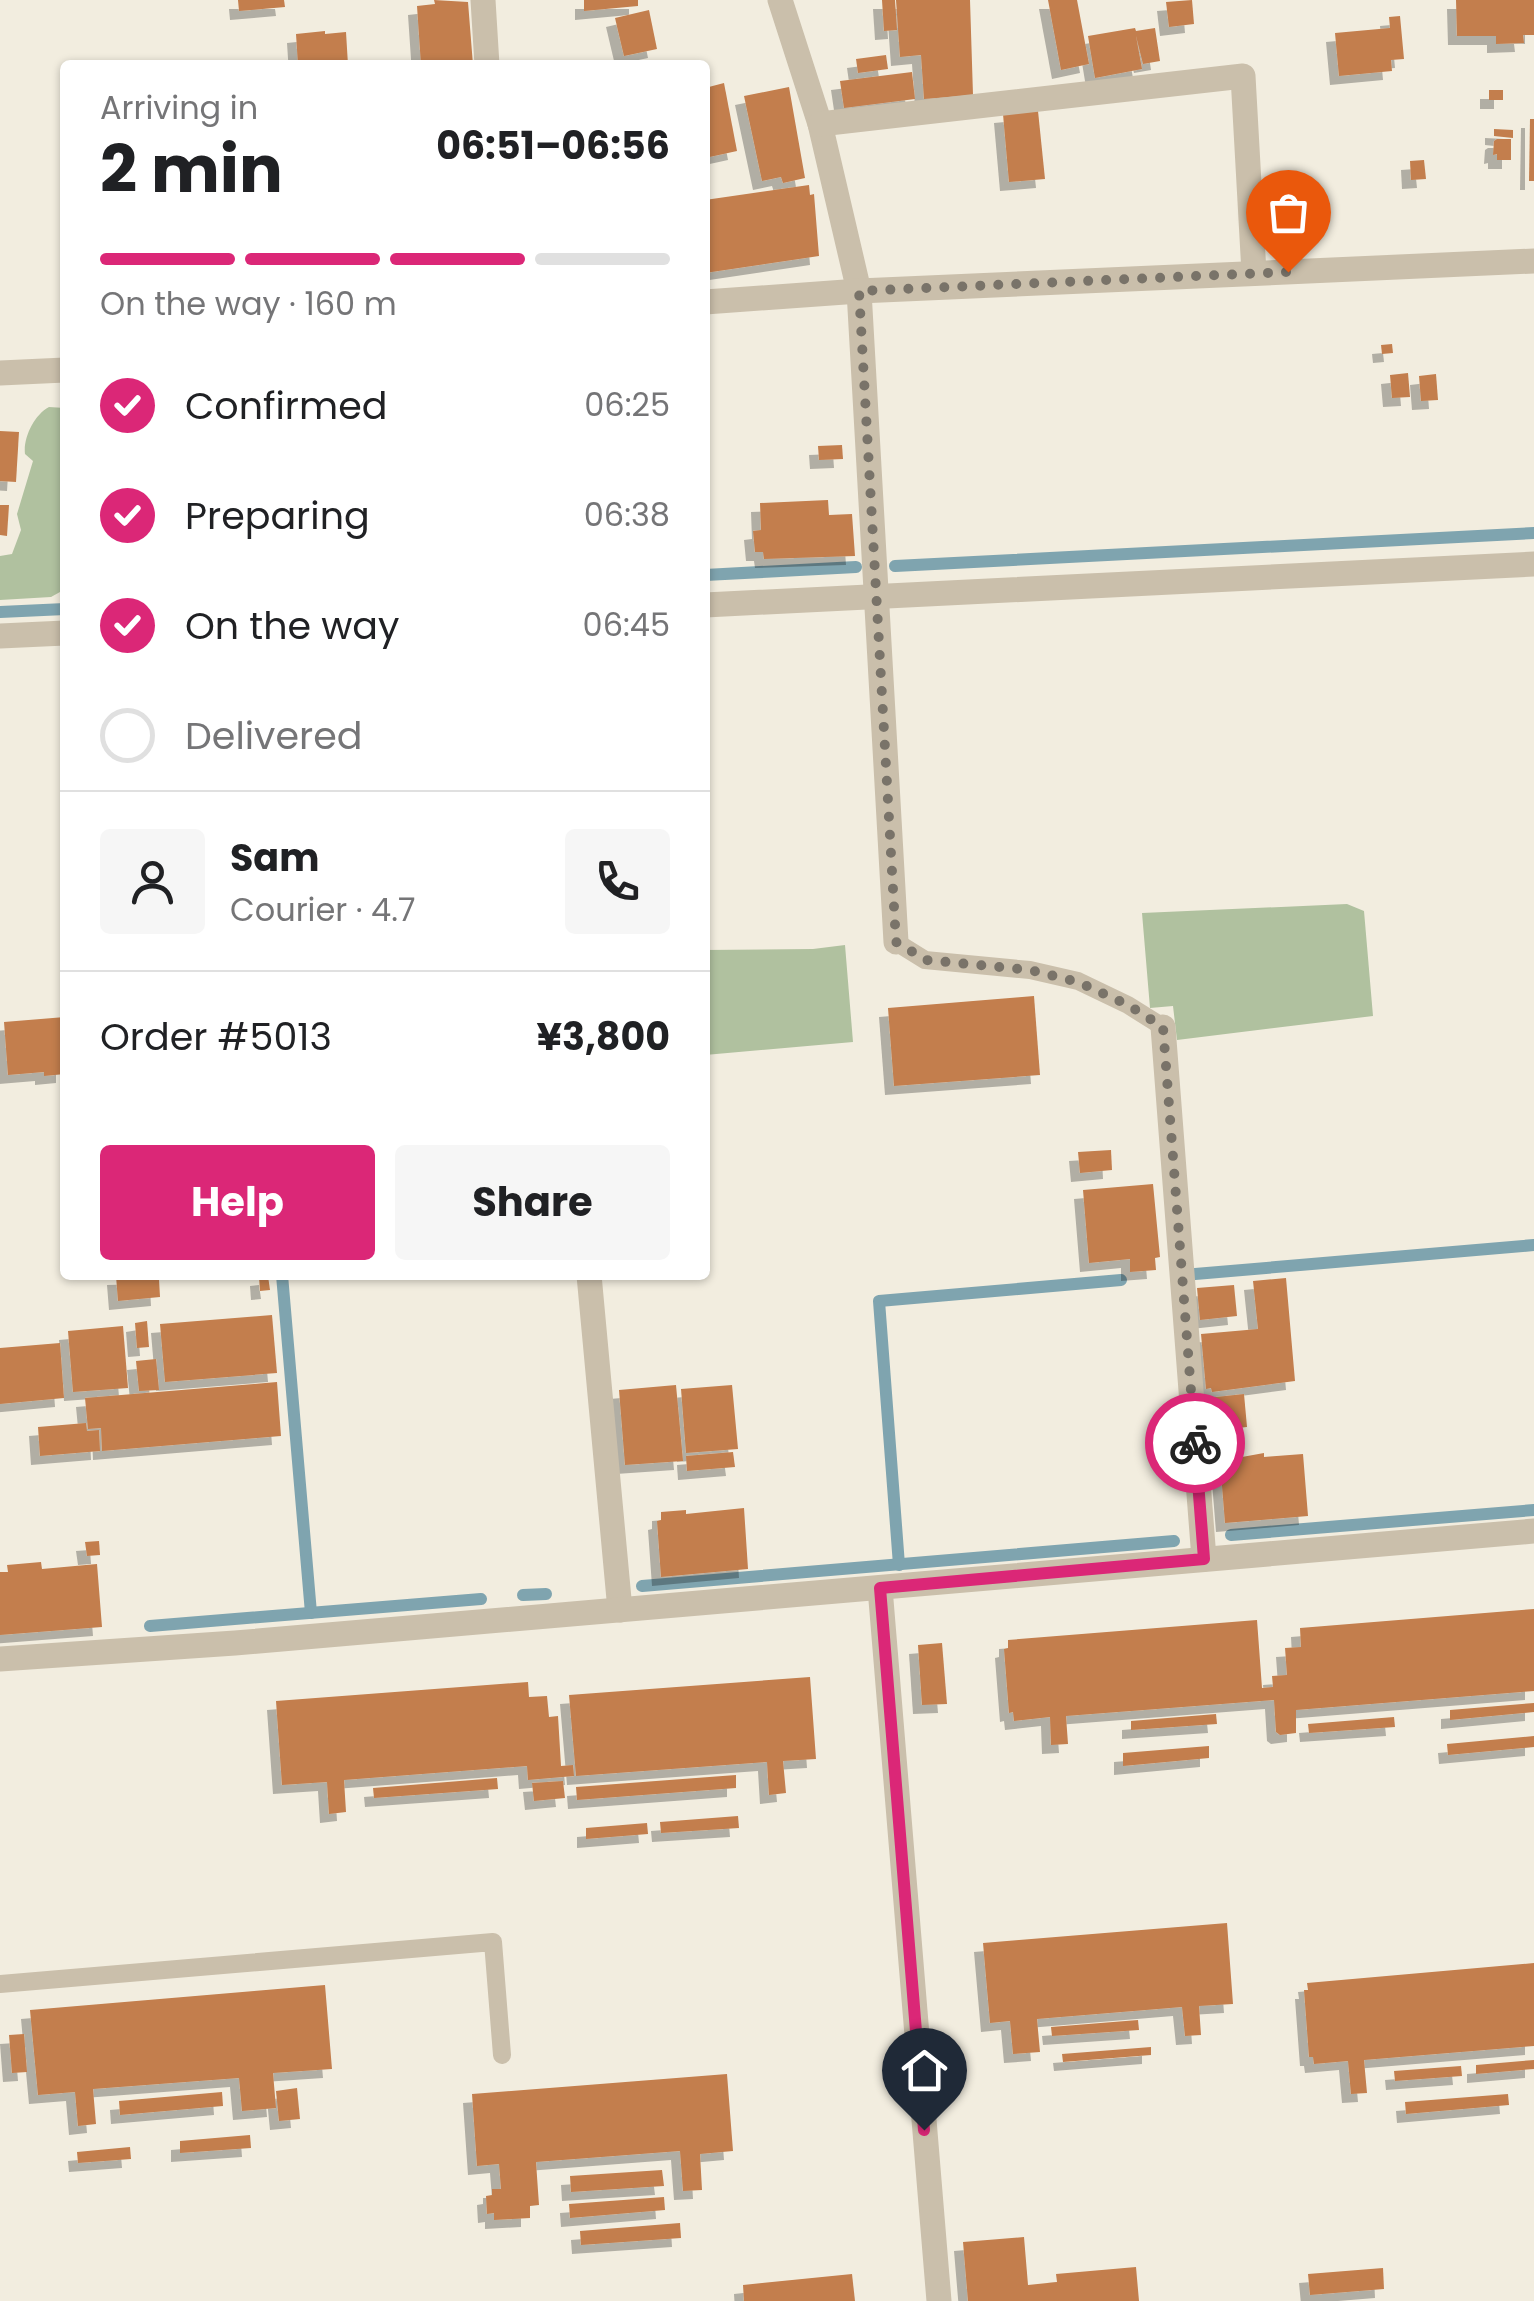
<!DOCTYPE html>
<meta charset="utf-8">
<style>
body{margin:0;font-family:Poppins,sans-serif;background:#f6f6f6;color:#202124;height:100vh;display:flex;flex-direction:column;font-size:38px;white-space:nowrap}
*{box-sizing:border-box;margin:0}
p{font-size:32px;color:#757577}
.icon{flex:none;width:55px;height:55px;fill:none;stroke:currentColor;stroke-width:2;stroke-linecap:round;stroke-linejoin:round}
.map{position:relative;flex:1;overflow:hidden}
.side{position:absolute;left:60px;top:60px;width:650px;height:1220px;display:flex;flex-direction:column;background:#fff;border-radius:10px;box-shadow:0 2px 8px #0004}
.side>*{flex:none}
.pin{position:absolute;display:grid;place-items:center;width:85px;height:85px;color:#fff;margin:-102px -42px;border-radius:50% 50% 50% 0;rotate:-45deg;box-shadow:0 0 10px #0007}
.pin .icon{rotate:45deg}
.courier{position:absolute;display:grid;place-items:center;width:100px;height:100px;margin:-50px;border:8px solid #db2777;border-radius:50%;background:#fff;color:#222;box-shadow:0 2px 12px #0007}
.headline em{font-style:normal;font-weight:700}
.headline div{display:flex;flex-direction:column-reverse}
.headline{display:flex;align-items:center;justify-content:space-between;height:170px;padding:0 40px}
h1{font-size:65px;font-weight:700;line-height:75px}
.bar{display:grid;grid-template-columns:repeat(4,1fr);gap:15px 10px;align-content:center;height:120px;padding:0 40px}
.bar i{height:12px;border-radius:8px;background:#e0e0e0}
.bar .current{background:#db2777}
.bar p{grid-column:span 4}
.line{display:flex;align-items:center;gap:25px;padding:0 40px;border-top:2px solid #e0e0e0}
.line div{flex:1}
.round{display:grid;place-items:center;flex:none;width:105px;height:105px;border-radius:10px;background:#f6f6f6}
ol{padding:0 40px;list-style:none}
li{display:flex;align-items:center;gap:30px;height:110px}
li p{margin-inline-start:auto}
li .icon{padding:10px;border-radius:50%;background:#db2777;color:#fff;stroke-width:4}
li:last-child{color:#757577}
li i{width:55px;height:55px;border:5px solid #e0e0e0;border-radius:50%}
.primary-button{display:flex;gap:20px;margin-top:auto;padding:20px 40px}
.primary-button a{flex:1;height:115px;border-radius:10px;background:#db2777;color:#fff;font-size:40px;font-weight:700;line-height:115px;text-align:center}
.primary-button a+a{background:#f6f6f6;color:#202124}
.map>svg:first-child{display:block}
.green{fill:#b0c19f}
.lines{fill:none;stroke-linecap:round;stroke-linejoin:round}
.stream{stroke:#7fa4af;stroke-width:12}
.building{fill:#c37e4d;filter:url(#shadow)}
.service{stroke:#cabfab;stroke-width:18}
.minor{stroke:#cabfab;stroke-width:25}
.done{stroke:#797369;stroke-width:10;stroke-dasharray:0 18}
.route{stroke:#db2777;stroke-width:12}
</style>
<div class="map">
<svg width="1534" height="2301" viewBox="0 0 1534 2301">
<defs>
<filter id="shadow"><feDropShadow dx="-9" dy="9" stdDeviation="0" flood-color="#0004"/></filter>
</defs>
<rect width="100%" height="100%" fill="#f2eddf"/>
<g class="green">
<path d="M 49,407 L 65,408 L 65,580 L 60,592 L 51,597 L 0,600 L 0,556 L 12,554 L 21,530 L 17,514 L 33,461 L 25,454 C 23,438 34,415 49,407 Z"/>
<path d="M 1347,904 L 1364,911 L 1373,1016 L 1177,1040 L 1173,1006 L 1150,1008 L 1142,913 Z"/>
<path d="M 845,945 L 853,1042 L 705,1055 L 705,950 L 813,949 Z"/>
</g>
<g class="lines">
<g class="stream">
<path d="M 895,566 L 1534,533"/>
<path d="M 705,575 L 856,567"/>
<path d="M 0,612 L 65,609"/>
<path d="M 1195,1274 L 1534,1245"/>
<path d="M 282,1275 L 311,1613"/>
<path d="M 1231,1535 L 1534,1510"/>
<path d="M 899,1565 L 879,1301 L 1121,1280"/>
<path d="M 642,1586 L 1174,1541"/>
<path d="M 523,1595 L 546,1594"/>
<path d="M 150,1626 L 481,1599"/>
</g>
</g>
<g class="building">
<path d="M 238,0 L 284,0 L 285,7 L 239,11 Z"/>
<path d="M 434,0 L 468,2 L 473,65 L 421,65 L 417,6 L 435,4 Z"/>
<path d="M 584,0 L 638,0 L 638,6 L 584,11 Z"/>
<path d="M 882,0 L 895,0 L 897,30 L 884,31 Z"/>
<path d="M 896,0 L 970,0 L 973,95 L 924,99 L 921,55 L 900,57 Z"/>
<path d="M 1048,0 L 1077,0 L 1089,64 L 1061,70 Z"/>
<path d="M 1192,0 L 1194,24 L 1169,27 L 1166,2 Z"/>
<path d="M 1456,0 L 1534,0 L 1534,35 L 1523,35 L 1524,43 L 1496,44 L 1496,36 L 1457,36 Z"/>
<path d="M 649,10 L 657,49 L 624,56 L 615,18 Z"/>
<path d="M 1400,16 L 1404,59 L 1391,60 L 1392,71 L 1339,76 L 1335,33 L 1390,28 L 1389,17 Z"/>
<path d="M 1135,28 L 1136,31 L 1155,28 L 1160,61 L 1143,64 L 1136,36 L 1142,69 L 1095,78 L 1088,36 Z"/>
<path d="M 325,31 L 325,34 L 346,32 L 348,65 L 298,65 L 296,34 Z"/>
<path d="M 886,55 L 888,69 L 858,73 L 856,59 Z"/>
<path d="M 912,72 L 915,99 L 844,108 L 840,81 Z"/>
<path d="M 724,83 L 737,151 L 705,158 L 705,88 Z"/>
<path d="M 789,87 L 805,178 L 783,183 L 781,177 L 762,181 L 744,96 Z"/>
<rect x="1489" y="90" width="14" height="10"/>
<path d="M 1038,111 L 1045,179 L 1009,182 L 1003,114 Z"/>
<path d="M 1530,119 L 1534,119 L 1534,181 L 1529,181 Z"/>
<path d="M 1494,129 L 1513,130 L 1513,138 L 1494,136 Z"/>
<path d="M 1497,139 L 1511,139 L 1511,160 L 1497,160 L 1497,154 L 1493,155 L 1494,141 Z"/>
<path d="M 1424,160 L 1426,179 L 1411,180 L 1410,161 Z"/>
<path d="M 809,185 L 810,195 L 814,194 L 819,256 L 705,273 L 705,200 Z"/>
<path d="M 1392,344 L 1393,353 L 1382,354 L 1381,345 Z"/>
<path d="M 1408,373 L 1410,397 L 1392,398 L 1390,375 Z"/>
<path d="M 1436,374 L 1438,400 L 1421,401 L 1419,376 Z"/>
<path d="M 0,431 L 19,432 L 16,482 L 0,481 Z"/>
<path d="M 842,445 L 843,459 L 819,460 L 818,446 Z"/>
<path d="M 828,500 L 829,515 L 852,514 L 855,556 L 764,559 L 763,552 L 755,552 L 753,531 L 761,530 L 760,503 Z"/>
<path d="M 0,505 L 9,505 L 7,536 L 0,535 Z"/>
<path d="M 1034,996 L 1040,1075 L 894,1086 L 888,1008 Z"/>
<path d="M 65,1017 L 65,1074 L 44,1076 L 44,1072 L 8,1075 L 4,1022 Z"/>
<path d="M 1111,1150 L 1112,1170 L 1080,1173 L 1078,1152 Z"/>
<path d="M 1153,1184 L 1160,1257 L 1155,1258 L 1156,1270 L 1130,1272 L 1130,1259 L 1089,1263 L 1083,1190 Z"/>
<path d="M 151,1275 L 151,1279 L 159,1279 L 160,1297 L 118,1301 L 116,1276 Z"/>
<path d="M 268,1276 L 270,1290 L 260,1291 L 259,1277 Z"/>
<path d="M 1286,1278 L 1295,1381 L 1212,1392 L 1211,1388 L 1206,1389 L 1201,1334 L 1258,1329 L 1253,1281 Z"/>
<path d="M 1234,1285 L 1237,1316 L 1200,1320 L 1197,1288 Z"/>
<path d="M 272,1315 L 277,1373 L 165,1382 L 160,1324 Z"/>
<path d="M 147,1321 L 149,1347 L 137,1348 L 135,1323 Z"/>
<path d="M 123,1326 L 128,1388 L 73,1392 L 68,1331 Z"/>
<path d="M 60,1343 L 64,1398 L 0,1404 L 0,1348 Z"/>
<path d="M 156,1359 L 159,1390 L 139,1391 L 136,1361 Z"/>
<path d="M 277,1382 L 281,1436 L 102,1451 L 101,1428 L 88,1429 L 85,1398 Z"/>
<path d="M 676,1385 L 683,1461 L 625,1465 L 619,1390 Z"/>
<path d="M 732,1385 L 738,1449 L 686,1453 L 681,1389 Z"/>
<path d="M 1244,1394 L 1247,1427 L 1210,1431 L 1207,1398 Z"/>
<path d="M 86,1423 L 87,1431 L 99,1430 L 100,1451 L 40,1456 L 38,1427 Z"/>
<path d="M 733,1452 L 735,1467 L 687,1471 L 686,1456 Z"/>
<path d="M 1264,1453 L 1264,1457 L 1303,1454 L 1308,1516 L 1225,1523 L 1220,1461 Z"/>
<path d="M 744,1508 L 748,1569 L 661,1577 L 657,1521 L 661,1520 L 661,1512 L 686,1510 L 686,1514 Z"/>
<path d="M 99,1541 L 100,1555 L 87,1556 L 85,1542 Z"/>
<path d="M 41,1562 L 42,1569 L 97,1564 L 102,1627 L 0,1635 L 0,1572 L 8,1572 L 7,1565 Z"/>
<path d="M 1534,1609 L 1534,1691 L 1296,1710 L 1296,1733 L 1280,1735 L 1276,1732 L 1274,1700 L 1066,1716 L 1068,1744 L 1051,1745 L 1050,1717 L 1014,1721 L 1013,1712 L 1009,1713 L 1004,1649 L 1008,1648 L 1008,1640 L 1257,1620 L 1262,1688 L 1273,1687 L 1272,1676 L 1287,1675 L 1285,1648 L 1301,1647 L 1300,1628 Z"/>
<path d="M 942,1643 L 947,1704 L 922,1705 L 918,1645 Z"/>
<path d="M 810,1677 L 816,1759 L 783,1761 L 786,1793 L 769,1795 L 767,1762 L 576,1776 L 569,1695 Z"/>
<path d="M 528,1682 L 529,1697 L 547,1696 L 549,1717 L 558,1716 L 561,1766 L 573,1765 L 574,1776 L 528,1780 L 527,1766 L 344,1780 L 346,1812 L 329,1814 L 327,1782 L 282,1785 L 276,1701 Z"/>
<path d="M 1534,1703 L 1534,1712 L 1450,1720 L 1450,1710 Z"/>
<path d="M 1216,1714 L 1217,1724 L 1131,1730 L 1131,1721 Z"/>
<path d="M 1394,1717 L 1395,1727 L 1309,1733 L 1308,1724 Z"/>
<path d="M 1534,1736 L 1534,1747 L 1448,1755 L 1447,1744 Z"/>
<path d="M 1209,1746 L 1209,1758 L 1123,1766 L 1123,1753 Z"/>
<path d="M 736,1775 L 736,1788 L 577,1800 L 576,1787 Z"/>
<path d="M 497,1778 L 498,1789 L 374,1798 L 373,1788 Z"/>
<path d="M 563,1781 L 565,1798 L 534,1801 L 532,1783 Z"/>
<path d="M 738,1816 L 739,1828 L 661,1833 L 660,1822 Z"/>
<path d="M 647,1823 L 648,1834 L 586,1839 L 586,1828 Z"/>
<path d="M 1227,1923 L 1233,2004 L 1199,2006 L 1201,2035 L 1185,2036 L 1182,2007 L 1037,2019 L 1040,2052 L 1013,2054 L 1010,2021 L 990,2023 L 983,1943 Z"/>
<path d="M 1534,1963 L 1534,2046 L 1364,2060 L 1367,2093 L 1351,2094 L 1348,2061 L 1314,2064 L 1313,2057 L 1309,2057 L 1304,1990 L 1308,1990 L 1307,1983 Z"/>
<path d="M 325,1985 L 332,2069 L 273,2073 L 276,2108 L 242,2111 L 239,2078 L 93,2089 L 96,2124 L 78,2126 L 75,2092 L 38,2095 L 30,2010 Z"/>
<path d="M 1138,2020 L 1139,2030 L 1052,2036 L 1051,2027 Z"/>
<path d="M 24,2034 L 27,2072 L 12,2073 L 9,2035 Z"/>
<path d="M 1151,2047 L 1151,2055 L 1063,2062 L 1062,2054 Z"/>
<path d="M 1534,2060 L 1534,2069 L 1476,2074 L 1476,2065 Z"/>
<path d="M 1461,2066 L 1462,2076 L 1395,2081 L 1394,2071 Z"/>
<path d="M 727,2074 L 733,2151 L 700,2154 L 702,2190 L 683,2191 L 680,2151 L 536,2162 L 539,2205 L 530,2206 L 530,2218 L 494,2220 L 494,2213 L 487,2214 L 486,2196 L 492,2195 L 492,2189 L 501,2189 L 499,2164 L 477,2166 L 472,2094 Z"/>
<path d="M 297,2088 L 300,2119 L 279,2121 L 276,2091 Z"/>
<path d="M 222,2092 L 223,2106 L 120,2115 L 119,2101 Z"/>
<path d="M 1508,2094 L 1509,2105 L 1406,2114 L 1405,2102 Z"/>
<path d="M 250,2135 L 251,2148 L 180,2153 L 180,2141 Z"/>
<path d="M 130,2147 L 131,2159 L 78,2163 L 77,2152 Z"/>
<path d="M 662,2170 L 664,2186 L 571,2192 L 570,2176 Z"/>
<path d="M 664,2197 L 665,2210 L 570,2218 L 569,2204 Z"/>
<path d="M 680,2223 L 681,2238 L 581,2245 L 580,2231 Z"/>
<path d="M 1024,2237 L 1028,2285 L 1057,2282 L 1056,2274 L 1136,2267 L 1139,2301 L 968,2301 L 963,2242 Z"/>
<path d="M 1383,2268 L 1384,2289 L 1310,2295 L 1308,2274 Z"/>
<path d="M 852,2274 L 855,2301 L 744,2301 L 743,2285 Z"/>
</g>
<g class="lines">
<g class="service">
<path d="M 896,942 L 925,960 L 1030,970 L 1078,981 L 1128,1005 L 1163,1027"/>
<path d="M 0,1984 L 493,1942 L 502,2055"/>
</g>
<g class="minor">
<path d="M 483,0 L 487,65"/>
<path d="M 780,0 L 820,124 L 859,291 L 896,942"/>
<path d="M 820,124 L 1243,76 L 1254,273"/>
<path d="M 705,302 L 859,291 L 1534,261"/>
<path d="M 0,373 L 65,370"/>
<path d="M 705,605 L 1534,564"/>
<path d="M 0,636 L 65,633"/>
<path d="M 1163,1027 L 1204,1559"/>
<path d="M 589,1275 L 620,1610"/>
<path d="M 880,1588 L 939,2301"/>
<path d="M 0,1659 L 235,1643 L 1534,1531"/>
</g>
</g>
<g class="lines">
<path class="done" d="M 1195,1443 L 1163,1027 L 1128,1005 L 1078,982 L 1030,970 L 926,960 L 896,942 L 859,291 L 1288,272"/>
<path class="route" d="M 924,2130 L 880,1588 L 1204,1559 L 1195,1443"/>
</g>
</svg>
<div class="pin" style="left:1288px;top:272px;background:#ea580c"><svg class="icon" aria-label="bag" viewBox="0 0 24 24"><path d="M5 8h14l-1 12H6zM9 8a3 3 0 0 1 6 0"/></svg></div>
<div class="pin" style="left:924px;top:2130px;background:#1f2937"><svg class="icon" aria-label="home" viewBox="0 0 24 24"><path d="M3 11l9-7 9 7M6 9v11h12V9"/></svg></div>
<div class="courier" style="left:1195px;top:1443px"><svg class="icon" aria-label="bike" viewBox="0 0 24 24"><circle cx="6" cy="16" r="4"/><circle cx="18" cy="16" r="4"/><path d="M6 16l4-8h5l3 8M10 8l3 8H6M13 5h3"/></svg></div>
<section class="side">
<div class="headline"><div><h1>2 min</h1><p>Arriving in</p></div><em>06:51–06:56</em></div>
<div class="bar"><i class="current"></i><i class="current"></i><i class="current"></i><i></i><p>On the way · 160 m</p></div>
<ol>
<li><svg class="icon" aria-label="check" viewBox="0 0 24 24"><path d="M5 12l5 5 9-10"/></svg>Confirmed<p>06:25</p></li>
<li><svg class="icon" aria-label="check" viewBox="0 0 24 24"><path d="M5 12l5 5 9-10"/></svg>Preparing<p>06:38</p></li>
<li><svg class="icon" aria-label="check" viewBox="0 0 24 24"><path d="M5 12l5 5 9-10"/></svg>On the way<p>06:45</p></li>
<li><i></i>Delivered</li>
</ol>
<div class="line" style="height:180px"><a class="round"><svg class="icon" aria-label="person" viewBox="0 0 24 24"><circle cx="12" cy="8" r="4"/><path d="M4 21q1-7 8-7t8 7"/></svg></a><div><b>Sam</b><p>Courier · 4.7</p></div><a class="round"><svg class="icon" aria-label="phone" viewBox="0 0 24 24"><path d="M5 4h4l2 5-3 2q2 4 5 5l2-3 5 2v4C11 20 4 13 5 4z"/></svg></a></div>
<div class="line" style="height:130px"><div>Order #5013</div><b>¥3,800</b></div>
<div class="primary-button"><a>Help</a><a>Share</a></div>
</section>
</div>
